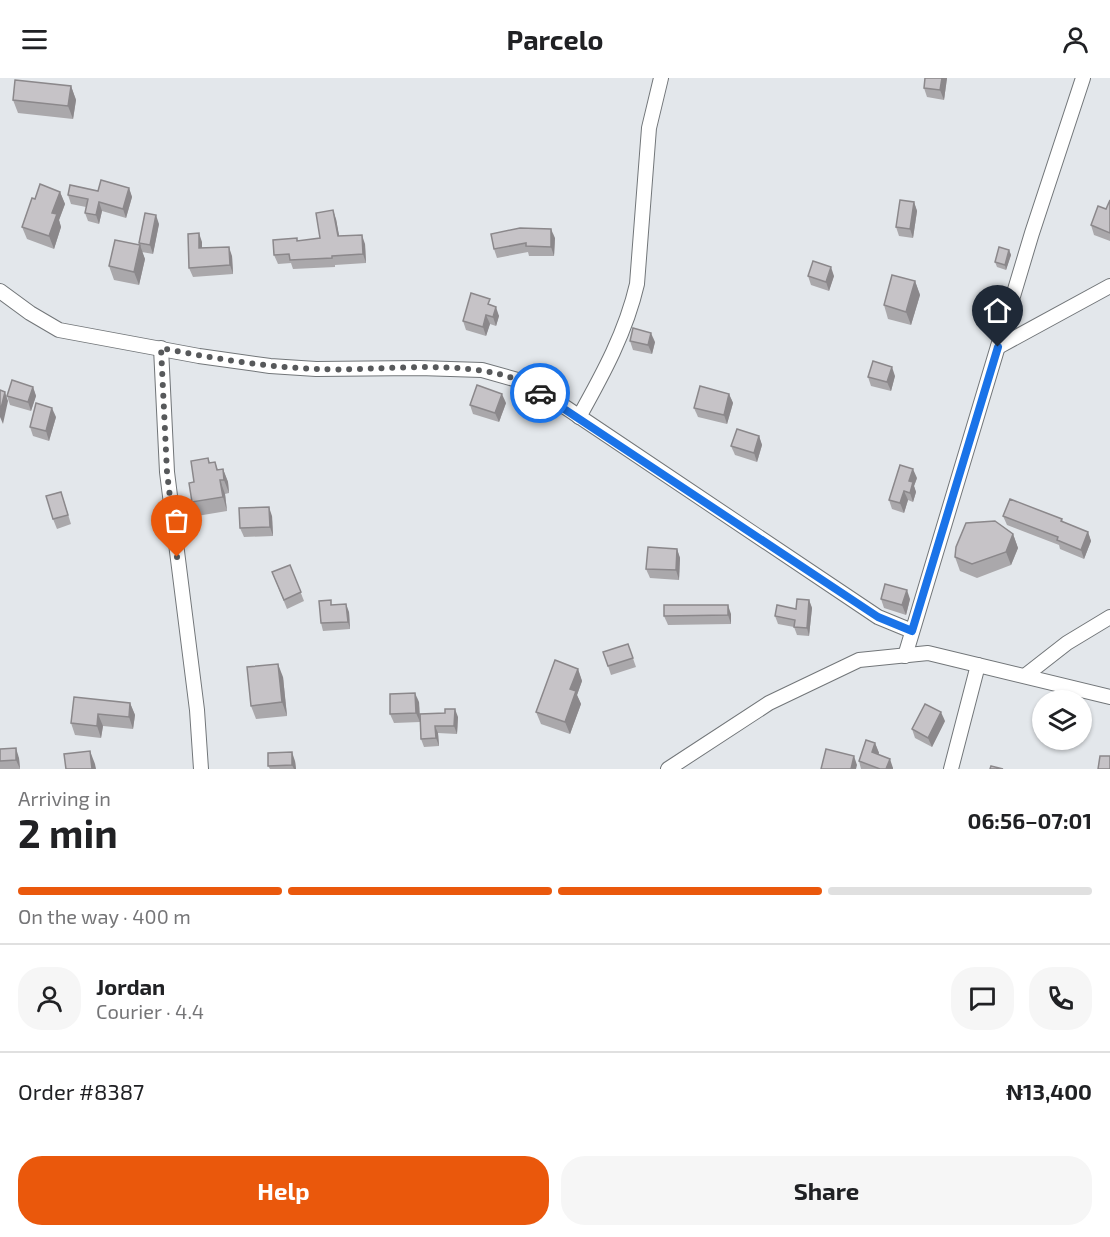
<!DOCTYPE html>
<meta charset="utf-8">
<style>
body{margin:0;font-family:"Exo 2",sans-serif;background:#f6f6f6;color:#202124;height:100vh;display:flex;flex-direction:column;font-size:22px;white-space:nowrap}
*{box-sizing:border-box;margin:0}
p{font-size:20px;color:#757577}
.icon{flex:none;width:33px;height:33px;fill:none;stroke:currentColor;stroke-width:2;stroke-linecap:round;stroke-linejoin:round}
.map{position:relative;height:691px;overflow:hidden}
.details{display:flex;flex-direction:column;background:#fff;flex:1}
.details>*{flex:none}
.fabs{position:absolute;left:1032px;top:612px;display:grid;gap:12px}
.fabs a{display:grid;place-items:center;width:60px;height:60px;border-radius:50%;background:#fff;box-shadow:0 2px 4px #0004;font-size:30px}
.pin{position:absolute;display:grid;place-items:center;width:51px;height:51px;color:#fff;margin:-62px -26px;border-radius:50% 50% 50% 0;rotate:-45deg;box-shadow:0 0 6px #0007}
.pin .icon{rotate:45deg}
.courier{position:absolute;display:grid;place-items:center;width:60px;height:60px;margin:-30px;border:4px solid #1a73e8;border-radius:50%;background:#fff;color:#222;box-shadow:0 2px 8px #0007}
.headline em{font-style:normal;font-weight:700}
.headline div{display:flex;flex-direction:column-reverse}
.headline{display:flex;align-items:center;justify-content:space-between;height:102px;padding:0 18px}
h1{font-size:39px;font-weight:700;line-height:45px}
.bar{display:grid;grid-template-columns:repeat(4,1fr);gap:9px 6px;align-content:center;height:72px;padding:0 18px}
.bar i{height:8px;border-radius:4px;background:#e0e0e0}
.bar .selected{background:#ea580c}
.bar p{grid-column:span 4}
.line{display:flex;align-items:center;gap:15px;padding:0 18px;border-top:2px solid #e0e0e0}
.line div{flex:1}
.round{display:grid;place-items:center;flex:none;width:63px;height:63px;border-radius:24px;background:#f6f6f6}
.cta{display:flex;gap:12px;margin-top:auto;padding:12px 18px}
.cta a{flex:1;height:69px;border-radius:24px;background:#ea580c;color:#fff;font-size:24px;font-weight:700;line-height:69px;text-align:center}
.cta a+a{background:#f6f6f6;color:#202124}
header{display:flex;justify-content:space-between;align-items:center;height:78px;padding:0 18px;background:#fff;font-size:27px;font-weight:700}
.map>svg:first-child{display:block}
.lines{fill:none;stroke-linecap:round;stroke-linejoin:round}
.minor-casing{stroke:#727679;stroke-width:16}
.minor{stroke:#fff;stroke-width:14}
.wall{fill:#aaa8ab}
.shaded-wall{fill:#8b888b}
.building{fill:#c6c3c7;stroke:#8b888b;stroke-width:1.5}
.done{stroke:#57595b;stroke-width:6;stroke-dasharray:0 10.8}
.route{stroke:#1a73e8;stroke-width:8}
</style>
<header><svg class="icon" aria-label="menu" viewBox="0 0 24 24"><path d="M4 6h16M4 12h16M4 18h16"/></svg>Parcelo<svg class="icon" aria-label="person" viewBox="0 0 24 24"><circle cx="12" cy="8" r="4"/><path d="M4 21q1-7 8-7t8 7"/></svg></header>
<div class="map">
<svg width="1110" height="691" viewBox="0 0 1110 691">
<rect width="100%" height="100%" fill="#e3e7eb"/>
<g class="lines">
<g class="minor-casing">
<g id="minor">
<path d="M 0,213 L 30,235 L 59,252 L 199,278 L 270,288 L 316,291 L 419,290 L 482,292 L 521,303 L 559,325 L 878,539 L 912,553"/>
<path d="M 998,269 L 1110,208"/>
<path d="M 161,270 L 167,394 L 197,632 L 201,691"/>
<path d="M 579,339 C 603,296 626,254 637,206 L 649,50 L 661,0"/>
<path d="M 905,578 L 1032,155 L 1083,0"/>
<path d="M 1026,597 L 1067,565 L 1110,539"/>
<path d="M 668,691 L 769,625 L 859,582 L 928,575 L 1110,619"/>
<path d="M 951,691 L 978,587"/>
</g>
</g>
<use href="#minor" class="minor"/>
</g>
<g class="wall">
<path d="M 947,0 L 944,22 L 927,19 L 924,10 Z"/>
<path d="M 71,8 L 76,22 L 73,41 L 18,35 L 13,22 Z"/>
<path d="M 129,110 L 132,119 L 126,140 L 102,133 L 99,146 L 88,143 L 85,135 L 86,129 L 71,126 L 68,117 Z"/>
<path d="M 60,114 L 65,126 L 59,142 L 61,149 L 54,171 L 27,161 L 22,149 L 35,121 Z"/>
<path d="M 1110,122 L 1110,163 L 1094,157 L 1091,147 L 1106,131 Z"/>
<path d="M 914,124 L 917,133 L 913,160 L 899,158 L 896,149 Z"/>
<path d="M 336,141 L 339,158 L 365,166 L 366,185 L 335,187 L 335,189 L 293,191 L 291,185 L 278,186 L 274,177 L 298,163 L 320,160 Z"/>
<path d="M 159,146 L 153,176 L 142,174 L 145,181 L 139,207 L 114,202 L 109,188 L 139,167 L 139,165 Z"/>
<path d="M 555,160 L 554,178 L 529,178 L 528,174 L 497,180 L 494,171 Z"/>
<path d="M 202,164 L 202,170 L 232,178 L 233,196 L 193,199 L 189,190 Z"/>
<path d="M 1009,172 L 1011,177 L 1006,192 L 997,189 L 995,184 Z"/>
<path d="M 808,198 L 834,198 L 829,213 L 811,207 Z"/>
<path d="M 915,203 L 920,217 L 911,247 L 888,241 L 884,227 Z"/>
<path d="M 492,228 L 499,238 L 496,248 L 490,246 L 486,258 L 466,252 L 463,243 Z"/>
<path d="M 630,263 L 655,264 L 652,276 L 633,272 Z"/>
<path d="M 895,298 L 891,313 L 871,308 L 868,299 Z"/>
<path d="M 33,309 L 36,318 L 31,333 L 10,327 L 7,318 Z"/>
<path d="M 729,316 L 733,325 L 727,346 L 698,339 L 694,330 Z"/>
<path d="M 506,325 L 499,344 L 473,336 L 470,327 Z"/>
<path d="M 56,339 L 49,363 L 33,358 L 30,349 Z"/>
<path d="M 759,358 L 762,367 L 757,384 L 735,377 L 731,368 Z"/>
<path d="M 208,380 L 210,385 L 215,384 L 218,392 L 223,391 L 228,404 L 229,415 L 225,416 L 227,433 L 197,438 L 192,424 L 194,404 Z"/>
<path d="M 917,400 L 914,408 L 916,414 L 913,424 L 908,422 L 904,435 L 892,431 L 889,422 Z"/>
<path d="M 64,423 L 71,446 L 57,451 L 53,441 Z"/>
<path d="M 272,438 L 273,458 L 244,459 L 240,450 Z"/>
<path d="M 1003,438 L 1062,441 L 1063,444 L 1088,454 L 1091,463 L 1084,481 L 1060,471 L 1059,467 L 1007,447 Z"/>
<path d="M 1013,456 L 1018,470 L 1011,487 L 977,500 L 960,493 L 955,479 Z"/>
<path d="M 677,471 L 680,480 L 679,502 L 650,500 L 646,491 Z"/>
<path d="M 290,487 L 304,523 L 287,531 L 272,494 Z"/>
<path d="M 881,521 L 910,521 L 906,537 L 884,530 Z"/>
<path d="M 809,522 L 812,530 L 809,558 L 797,557 L 794,549 L 778,546 L 775,538 L 796,531 Z"/>
<path d="M 333,527 L 349,534 L 350,551 L 323,553 L 321,545 Z"/>
<path d="M 731,536 L 731,546 L 668,547 L 664,538 Z"/>
<path d="M 628,566 L 636,589 L 611,597 L 608,588 Z"/>
<path d="M 578,591 L 582,603 L 577,617 L 581,626 L 570,656 L 541,646 L 536,634 Z"/>
<path d="M 283,599 L 287,638 L 256,641 L 251,628 Z"/>
<path d="M 419,624 L 420,644 L 394,645 L 390,636 Z"/>
<path d="M 130,625 L 135,637 L 133,651 L 103,648 L 101,660 L 75,657 L 71,645 Z"/>
<path d="M 420,636 L 458,639 L 457,656 L 438,655 L 439,668 L 424,669 L 421,661 Z"/>
<path d="M 945,643 L 932,669 L 915,660 L 912,651 Z"/>
<path d="M 875,665 L 879,675 L 878,676 L 893,690 L 893,691 L 861,691 L 859,683 Z"/>
<path d="M 0,671 L 19,680 L 20,691 L 0,691 Z"/>
<path d="M 295,683 L 296,691 L 270,691 L 268,688 Z"/>
</g>
<g class="shaded-wall">
<path d="M 942,0 L 947,0 L 944,22 L 940,12 Z"/>
<path d="M 71,8 L 76,22 L 73,41 L 68,28 Z"/>
<path d="M 129,110 L 132,119 L 126,140 L 123,131 Z"/>
<path d="M 60,114 L 65,126 L 59,142 L 61,149 L 54,171 L 49,158 L 52,135 Z"/>
<path d="M 99,124 L 102,133 L 99,146 L 96,137 Z"/>
<path d="M 914,124 L 917,133 L 913,160 L 910,151 Z"/>
<path d="M 333,132 L 336,141 L 341,168 L 338,158 Z"/>
<path d="M 156,137 L 159,146 L 153,176 L 150,167 Z"/>
<path d="M 551,151 L 555,160 L 554,178 L 551,169 Z"/>
<path d="M 199,155 L 202,164 L 202,179 L 199,170 Z"/>
<path d="M 362,157 L 365,166 L 366,185 L 363,176 Z"/>
<path d="M 140,167 L 145,181 L 139,207 L 134,194 Z"/>
<path d="M 229,169 L 232,178 L 233,196 L 230,187 Z"/>
<path d="M 1009,172 L 1011,177 L 1006,192 L 1005,187 Z"/>
<path d="M 831,189 L 834,198 L 829,213 L 826,204 Z"/>
<path d="M 915,203 L 920,217 L 911,247 L 906,234 Z"/>
<path d="M 496,229 L 499,238 L 496,248 L 493,239 Z"/>
<path d="M 486,237 L 490,246 L 486,258 L 483,249 Z"/>
<path d="M 651,255 L 655,264 L 652,276 L 648,267 Z"/>
<path d="M 892,289 L 895,298 L 891,313 L 887,304 Z"/>
<path d="M 33,309 L 36,318 L 31,333 L 28,324 Z"/>
<path d="M 5,314 L 8,323 L 3,346 L 0,339 L 0,334 Z"/>
<path d="M 502,316 L 506,325 L 499,344 L 495,335 Z"/>
<path d="M 729,316 L 733,325 L 727,346 L 724,337 Z"/>
<path d="M 52,330 L 56,339 L 49,363 L 46,353 Z"/>
<path d="M 759,358 L 762,367 L 757,384 L 754,375 Z"/>
<path d="M 223,391 L 228,404 L 229,415 L 224,402 Z"/>
<path d="M 913,391 L 917,400 L 914,408 L 916,414 L 913,424 L 910,415 L 909,403 Z"/>
<path d="M 220,402 L 225,416 L 227,433 L 223,419 Z"/>
<path d="M 904,413 L 908,422 L 904,435 L 900,425 Z"/>
<path d="M 269,429 L 272,438 L 273,458 L 270,449 Z"/>
<path d="M 1088,454 L 1091,463 L 1084,481 L 1081,472 Z"/>
<path d="M 1013,456 L 1018,470 L 1011,487 L 1006,474 Z"/>
<path d="M 677,471 L 680,480 L 679,502 L 676,492 Z"/>
<path d="M 907,512 L 910,521 L 906,537 L 902,527 Z"/>
<path d="M 809,522 L 812,530 L 809,558 L 807,550 Z"/>
<path d="M 346,526 L 349,534 L 350,551 L 348,544 Z"/>
<path d="M 728,527 L 731,536 L 731,546 L 728,537 Z"/>
<path d="M 278,586 L 283,599 L 287,638 L 282,624 Z"/>
<path d="M 578,591 L 582,603 L 577,617 L 581,626 L 570,656 L 565,644 L 570,611 Z"/>
<path d="M 415,615 L 419,624 L 420,644 L 416,635 Z"/>
<path d="M 130,625 L 135,637 L 133,651 L 129,639 Z"/>
<path d="M 455,631 L 458,639 L 457,656 L 454,648 Z"/>
<path d="M 941,634 L 945,643 L 932,669 L 928,660 Z"/>
<path d="M 98,636 L 103,648 L 101,660 L 97,648 Z"/>
<path d="M 435,648 L 438,655 L 439,668 L 436,660 Z"/>
<path d="M 875,665 L 879,675 L 876,683 L 872,674 Z"/>
<path d="M 16,670 L 19,680 L 20,691 L 16,682 Z"/>
<path d="M 90,673 L 95,686 L 96,691 L 92,691 Z"/>
<path d="M 292,674 L 295,683 L 296,691 L 294,691 L 292,687 Z"/>
<path d="M 854,678 L 857,687 L 856,691 L 851,691 Z"/>
<path d="M 890,681 L 893,690 L 893,691 L 886,691 Z"/>
</g>
<g class="building">
<path d="M 925,0 L 942,0 L 940,12 L 924,10 Z"/>
<path d="M 15,2 L 71,8 L 68,28 L 13,22 Z"/>
<path d="M 101,102 L 129,110 L 123,131 L 99,124 L 96,137 L 85,135 L 88,121 L 68,117 L 70,107 L 98,113 Z"/>
<path d="M 40,106 L 60,114 L 52,135 L 57,136 L 49,158 L 22,149 L 32,120 L 35,121 Z"/>
<path d="M 900,122 L 914,124 L 910,151 L 896,149 Z"/>
<path d="M 1110,122 L 1110,155 L 1091,147 L 1098,128 L 1106,131 Z"/>
<path d="M 333,132 L 338,158 L 362,157 L 363,176 L 332,178 L 332,180 L 290,182 L 289,176 L 274,177 L 273,162 L 297,160 L 297,163 L 320,160 L 316,135 Z"/>
<path d="M 145,135 L 156,137 L 150,167 L 139,165 Z"/>
<path d="M 520,150 L 551,151 L 551,169 L 526,168 L 526,165 L 494,171 L 491,156 Z"/>
<path d="M 199,155 L 199,170 L 229,169 L 230,187 L 189,190 L 188,156 Z"/>
<path d="M 115,162 L 140,167 L 134,194 L 109,188 Z"/>
<path d="M 999,169 L 1009,172 L 1005,187 L 995,184 Z"/>
<path d="M 813,183 L 831,189 L 826,204 L 808,198 Z"/>
<path d="M 892,197 L 915,203 L 906,234 L 884,227 Z"/>
<path d="M 471,215 L 490,221 L 488,226 L 496,229 L 493,239 L 486,237 L 483,249 L 463,243 Z"/>
<path d="M 633,250 L 651,255 L 648,267 L 630,263 Z"/>
<path d="M 873,283 L 892,289 L 887,304 L 868,299 Z"/>
<path d="M 12,302 L 33,309 L 28,324 L 7,318 Z"/>
<path d="M 477,307 L 502,316 L 495,335 L 470,327 Z"/>
<path d="M 700,308 L 729,316 L 724,337 L 694,330 Z"/>
<path d="M 0,312 L 5,314 L 0,334 Z"/>
<path d="M 36,325 L 52,330 L 46,353 L 30,349 Z"/>
<path d="M 737,351 L 759,358 L 754,375 L 731,368 Z"/>
<path d="M 208,380 L 209,385 L 215,384 L 217,392 L 223,391 L 224,402 L 220,402 L 223,419 L 192,424 L 189,405 L 194,404 L 191,383 Z"/>
<path d="M 900,387 L 913,391 L 909,403 L 913,404 L 910,415 L 904,413 L 900,425 L 889,422 Z"/>
<path d="M 61,414 L 68,437 L 53,441 L 46,418 Z"/>
<path d="M 1010,421 L 1062,441 L 1061,443 L 1088,454 L 1081,472 L 1057,462 L 1058,459 L 1003,438 Z"/>
<path d="M 269,429 L 270,449 L 240,450 L 239,430 Z"/>
<path d="M 995,443 L 1013,456 L 1006,474 L 972,486 L 955,479 L 956,469 L 966,445 Z"/>
<path d="M 648,469 L 677,471 L 676,492 L 646,491 Z"/>
<path d="M 290,487 L 301,514 L 284,522 L 272,494 Z"/>
<path d="M 885,506 L 907,512 L 902,527 L 881,521 Z"/>
<path d="M 797,521 L 809,522 L 807,550 L 794,549 L 795,542 L 775,538 L 777,527 L 796,531 Z"/>
<path d="M 331,522 L 331,527 L 346,526 L 348,544 L 321,545 L 319,523 Z"/>
<path d="M 664,527 L 728,527 L 728,537 L 664,538 Z"/>
<path d="M 628,566 L 633,580 L 608,588 L 603,574 Z"/>
<path d="M 555,582 L 578,591 L 570,611 L 576,613 L 565,644 L 536,634 Z"/>
<path d="M 278,586 L 282,624 L 251,628 L 247,589 Z"/>
<path d="M 415,615 L 416,635 L 390,636 L 390,616 Z"/>
<path d="M 74,619 L 130,625 L 129,639 L 98,636 L 97,648 L 71,645 Z"/>
<path d="M 925,626 L 941,634 L 928,660 L 912,651 Z"/>
<path d="M 445,631 L 455,631 L 454,648 L 435,648 L 436,660 L 421,661 L 420,636 L 445,635 Z"/>
<path d="M 866,662 L 875,665 L 872,674 L 890,681 L 886,691 L 880,691 L 859,683 Z"/>
<path d="M 16,670 L 16,682 L 0,683 L 0,671 Z"/>
<path d="M 826,671 L 854,678 L 851,691 L 821,691 Z"/>
<path d="M 90,673 L 92,691 L 66,691 L 64,676 Z"/>
<path d="M 292,674 L 292,687 L 268,688 L 268,675 Z"/>
<path d="M 1100,678 L 1110,678 L 1110,691 L 1098,691 Z"/>
<path d="M 991,688 L 1003,691 L 990,691 Z"/>
</g>
<g class="lines">
<path class="done" d="M 177,479 L 167,394 L 161,270 C 212,280 264,289 316,291 C 377,294 464,279 520,303 C 527,306 534,311 540,315"/>
<path class="route" d="M 540,315 L 878,539 L 912,553 L 998,269"/>
</g>
</svg>
<div class="fabs">
<a><svg class="icon" aria-label="layers" viewBox="0 0 24 24"><path d="M12 4l9 5-9 5-9-5zM3 14l9 5 9-5"/></svg></a>
</div>
<div class="pin" style="left:177px;top:479px;background:#ea580c"><svg class="icon" aria-label="bag" viewBox="0 0 24 24"><path d="M5 8h14l-1 12H6zM9 8a3 3 0 0 1 6 0"/></svg></div>
<div class="pin" style="left:998px;top:269px;background:#1f2937"><svg class="icon" aria-label="home" viewBox="0 0 24 24"><path d="M3 11l9-7 9 7M6 9v11h12V9"/></svg></div>
<div class="courier" style="left:540px;top:315px"><svg class="icon" aria-label="car" viewBox="0 0 24 24"><path d="M5 17H2v-5l4-1 3-4h7l3 4 3 1v5h-3M9 17h6M6 11h13"/><circle cx="7" cy="17" r="2"/><circle cx="17" cy="17" r="2"/></svg></div>
</div>
<section class="details">
<div class="headline"><div><h1>2 min</h1><p>Arriving in</p></div><em>06:56–07:01</em></div>
<div class="bar"><i class="selected"></i><i class="selected"></i><i class="selected"></i><i></i><p>On the way · 400 m</p></div>
<div class="line" style="height:108px"><a class="round"><svg class="icon" aria-label="person" viewBox="0 0 24 24"><circle cx="12" cy="8" r="4"/><path d="M4 21q1-7 8-7t8 7"/></svg></a><div><b>Jordan</b><p>Courier · 4.4</p></div><a class="round"><svg class="icon" aria-label="chat" viewBox="0 0 24 24"><path d="M4 5h16v11H9l-5 4z"/></svg></a><a class="round"><svg class="icon" aria-label="phone" viewBox="0 0 24 24"><path d="M5 4h4l2 5-3 2q2 4 5 5l2-3 5 2v4C11 20 4 13 5 4z"/></svg></a></div>
<div class="line" style="height:78px"><div>Order #8387</div><b>₦13,400</b></div>
<div class="cta"><a>Help</a><a>Share</a></div>
</section>
